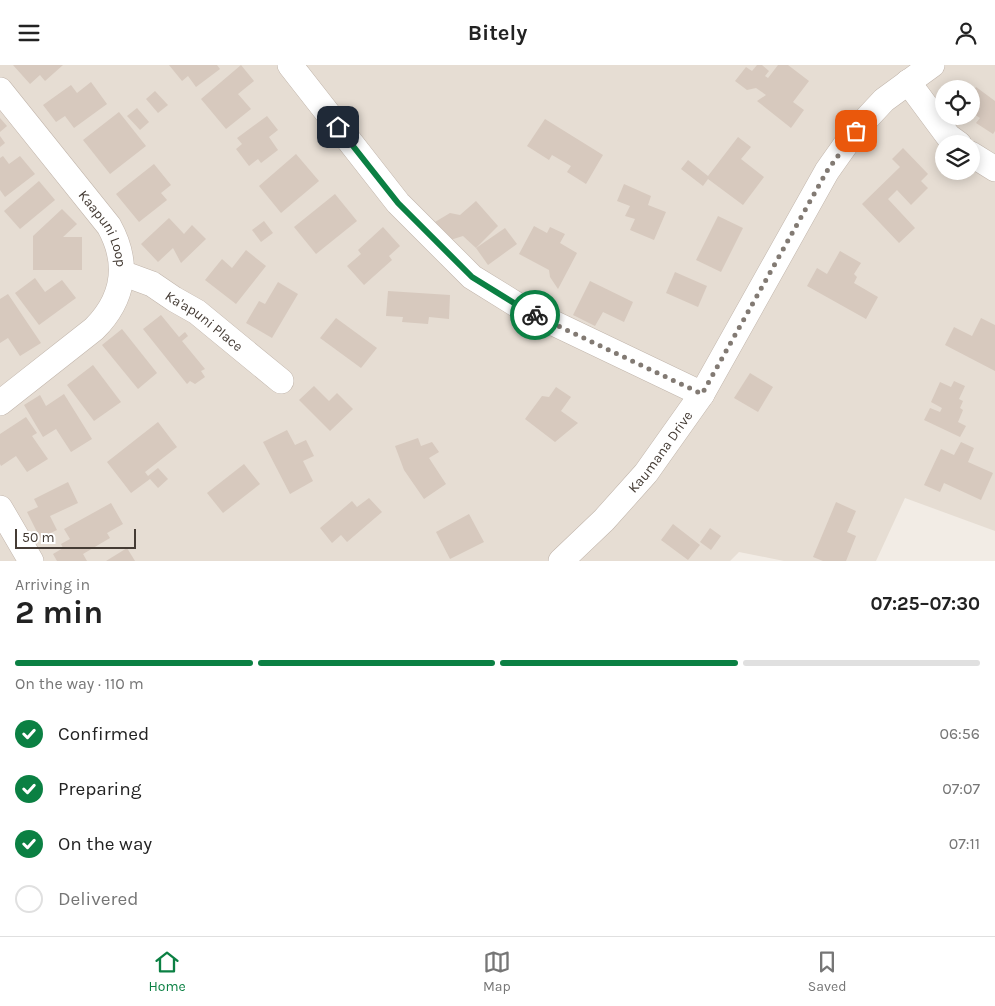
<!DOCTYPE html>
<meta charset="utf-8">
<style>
body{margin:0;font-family:Karla,sans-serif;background:#f6f6f6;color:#222;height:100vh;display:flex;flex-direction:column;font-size:19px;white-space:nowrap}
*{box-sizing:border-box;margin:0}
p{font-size:16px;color:#767676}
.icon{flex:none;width:28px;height:28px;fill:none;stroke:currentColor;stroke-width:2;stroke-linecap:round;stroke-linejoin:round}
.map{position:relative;height:496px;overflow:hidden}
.panel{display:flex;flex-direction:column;background:#fff;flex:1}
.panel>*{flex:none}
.controls{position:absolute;left:935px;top:15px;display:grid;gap:10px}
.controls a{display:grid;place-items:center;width:45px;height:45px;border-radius:50%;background:#fff;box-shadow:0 2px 12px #0003;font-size:25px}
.scale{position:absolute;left:15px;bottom:12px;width:121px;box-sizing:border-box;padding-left:5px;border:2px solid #453c35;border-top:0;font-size:14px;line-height:18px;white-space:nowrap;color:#453c35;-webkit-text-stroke:4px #fff;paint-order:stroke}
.pin{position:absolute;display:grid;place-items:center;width:42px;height:42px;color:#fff;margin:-21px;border-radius:10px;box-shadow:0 2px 8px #0006}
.courier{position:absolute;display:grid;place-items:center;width:50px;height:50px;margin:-25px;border:4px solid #0b8043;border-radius:50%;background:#fff;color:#222;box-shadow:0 1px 6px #0007}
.overview em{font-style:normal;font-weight:700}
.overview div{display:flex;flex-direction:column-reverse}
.overview{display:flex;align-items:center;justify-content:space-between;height:85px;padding:0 15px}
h1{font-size:32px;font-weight:700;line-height:38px}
.bar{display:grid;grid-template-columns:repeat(4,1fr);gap:8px 5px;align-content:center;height:60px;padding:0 15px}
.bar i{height:6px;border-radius:4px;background:#e0e0e0}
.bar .current{background:#0b8043}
.bar p{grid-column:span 4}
ol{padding:0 15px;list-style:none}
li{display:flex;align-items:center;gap:15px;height:55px}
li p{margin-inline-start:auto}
li .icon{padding:5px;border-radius:50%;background:#0b8043;color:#fff;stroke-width:4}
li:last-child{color:#767676}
li i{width:28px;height:28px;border:2px solid #e0e0e0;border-radius:50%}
header{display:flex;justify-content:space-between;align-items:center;height:65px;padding:0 15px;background:#fff;font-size:22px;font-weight:700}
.menu{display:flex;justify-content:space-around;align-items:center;height:70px;border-top:1px solid #e0e0e0;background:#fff;font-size:14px;color:#767676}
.menu a{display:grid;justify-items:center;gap:2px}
.menu .current{color:#0b8043}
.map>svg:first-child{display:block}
.residential{fill:#e6ddd3;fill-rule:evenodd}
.building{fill:#d7c9be}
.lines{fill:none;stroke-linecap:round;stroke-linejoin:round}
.minor-casing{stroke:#c1b5ab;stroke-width:26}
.minor{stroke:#fff;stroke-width:25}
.done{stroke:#827a73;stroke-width:5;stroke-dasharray:0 9}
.route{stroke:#0b8043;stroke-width:6}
.labels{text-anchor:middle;stroke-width:4;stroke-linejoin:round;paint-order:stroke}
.street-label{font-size:14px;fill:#453c35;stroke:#fff}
</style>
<header><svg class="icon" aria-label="menu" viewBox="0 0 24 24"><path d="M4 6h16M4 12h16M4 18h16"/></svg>Bitely<svg class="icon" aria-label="person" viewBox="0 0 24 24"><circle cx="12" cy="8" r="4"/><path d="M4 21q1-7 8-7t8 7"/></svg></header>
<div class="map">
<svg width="995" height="496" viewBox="0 0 995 496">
<rect width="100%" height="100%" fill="#f2ece5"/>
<path class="residential" d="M 0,0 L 995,0 L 995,466 L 905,433 L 876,496 L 784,496 L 739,487 L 730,496 L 0,496 ZM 944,24 L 971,24 L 971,51 L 944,51 ZM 944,79 L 971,79 L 971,106 L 944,106 Z"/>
<g class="building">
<path d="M 13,0 L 63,0 L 45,16 L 40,10 L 30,19 Z"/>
<path d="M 169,0 L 217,0 L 220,4 L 196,22 L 188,11 L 182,16 Z"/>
<path d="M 241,0 L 254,16 L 238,29 L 251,44 L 226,64 L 201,34 Z"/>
<path d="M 757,0 L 762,0 L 769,6 L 765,11 L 768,13 L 778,0 L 788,0 L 809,16 L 793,37 L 804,45 L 791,63 L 757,36 L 766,30 L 756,23 L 747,25 L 735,16 L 746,2 L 752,6 Z"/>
<path d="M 91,17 L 107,39 L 74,63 L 65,51 L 56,57 L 43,40 L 71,20 L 77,28 Z"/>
<path d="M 976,22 L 995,36 L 995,66 L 993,69 L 976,58 L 980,53 L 971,47 L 971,29 Z"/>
<path d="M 155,26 L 168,40 L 158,48 L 146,34 Z"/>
<path d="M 137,43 L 149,57 L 140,65 L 127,51 Z"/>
<path d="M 119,47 L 146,81 L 110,109 L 83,75 Z"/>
<path d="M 267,51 L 278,65 L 269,72 L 278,85 L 261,98 L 258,94 L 249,101 L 236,84 L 242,79 L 237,73 Z"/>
<path d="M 0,53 L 7,61 L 0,67 Z"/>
<path d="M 545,54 L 603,90 L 586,119 L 567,107 L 571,101 L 552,90 L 549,95 L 527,81 Z"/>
<path d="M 0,71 L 5,78 L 0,82 Z"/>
<path d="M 738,72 L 751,82 L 741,94 L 764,112 L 743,140 L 708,114 L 703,121 L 681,104 L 688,95 L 708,111 Z"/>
<path d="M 903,83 L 928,109 L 921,116 L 928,123 L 911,140 L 897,125 L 888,134 L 915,163 L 899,178 L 862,139 L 900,102 L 892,94 Z"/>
<path d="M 296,89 L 319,116 L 281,148 L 259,121 Z"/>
<path d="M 3,91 L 9,99 L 20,91 L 35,109 L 5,132 L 0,125 L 0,93 Z"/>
<path d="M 154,99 L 171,120 L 161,128 L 167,135 L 139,157 L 116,129 Z"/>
<path d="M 39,116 L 55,135 L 20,164 L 4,146 Z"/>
<path d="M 624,119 L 651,131 L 648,140 L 666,147 L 654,175 L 630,165 L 635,154 L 625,151 L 630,141 L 617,136 Z"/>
<path d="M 335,129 L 357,156 L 316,189 L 294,162 Z"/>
<path d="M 476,136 L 498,161 L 476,183 L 463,171 L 447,176 L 435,157 L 450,148 L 460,150 Z"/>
<path d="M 62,144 L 77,159 L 63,172 L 82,172 L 82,205 L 33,205 L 33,171 Z"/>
<path d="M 718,151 L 743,163 L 721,207 L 696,195 Z"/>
<path d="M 169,153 L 184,169 L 192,160 L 206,174 L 181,198 L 173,183 L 158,197 L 141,179 Z"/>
<path d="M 264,156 L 273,168 L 261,177 L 252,165 Z"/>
<path d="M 534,161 L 547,168 L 550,162 L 565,169 L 560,178 L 577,188 L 558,224 L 550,212 L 549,205 L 519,189 Z"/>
<path d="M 383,162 L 400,181 L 389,191 L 392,195 L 364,220 L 347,201 L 361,189 L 358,185 Z"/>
<path d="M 505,163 L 517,179 L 488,200 L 476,183 Z"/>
<path d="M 246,185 L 266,201 L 236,239 L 205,215 L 222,194 L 232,203 Z"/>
<path d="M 840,186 L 861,198 L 854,209 L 857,212 L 854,218 L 878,232 L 866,254 L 807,221 L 817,203 L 827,209 Z"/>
<path d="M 675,207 L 707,221 L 698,242 L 666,228 Z"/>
<path d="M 35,213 L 45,227 L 62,215 L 76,233 L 39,260 L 15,228 Z"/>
<path d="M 590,216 L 633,237 L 624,257 L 603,247 L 595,261 L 573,250 Z"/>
<path d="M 278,217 L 298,229 L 272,273 L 246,258 L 259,236 L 265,239 Z"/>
<path d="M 388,226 L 450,230 L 449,254 L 429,252 L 428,259 L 402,257 L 403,252 L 386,251 Z"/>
<path d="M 8,229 L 41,278 L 20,291 L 8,273 L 0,278 L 0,234 Z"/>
<path d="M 161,250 L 179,272 L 185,267 L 188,271 L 182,276 L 205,304 L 201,306 L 205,312 L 195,319 L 190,316 L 187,319 L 143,264 Z"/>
<path d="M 336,253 L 377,283 L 361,303 L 320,273 Z"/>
<path d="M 981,253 L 995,260 L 995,306 L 945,280 L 954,262 L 972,271 Z"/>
<path d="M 122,264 L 157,308 L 138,324 L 102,280 Z"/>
<path d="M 93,300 L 121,337 L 94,356 L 67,320 Z"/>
<path d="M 750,308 L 773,322 L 758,347 L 734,333 Z"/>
<path d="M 954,316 L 965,321 L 959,334 L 963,336 L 960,343 L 963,345 L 958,357 L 966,361 L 960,372 L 924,355 L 930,343 L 940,347 L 942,343 L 931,337 L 940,317 L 951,322 Z"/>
<path d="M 314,321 L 329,336 L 337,328 L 353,344 L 330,366 L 299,335 Z"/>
<path d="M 556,322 L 571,332 L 561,346 L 578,358 L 555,377 L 525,354 L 542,331 L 549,332 Z"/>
<path d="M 64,329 L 92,374 L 71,387 L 56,364 L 43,372 L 24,340 L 40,330 L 46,341 Z"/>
<path d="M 26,352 L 37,368 L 32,371 L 48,394 L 27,407 L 16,391 L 1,401 L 0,399 L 0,369 Z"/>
<path d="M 158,357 L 177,382 L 145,407 L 148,411 L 158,403 L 168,414 L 158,423 L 150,414 L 131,428 L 107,397 Z"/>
<path d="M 287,365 L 295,380 L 306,375 L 314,391 L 303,396 L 313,416 L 290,429 L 263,377 Z"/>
<path d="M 418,373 L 421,381 L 432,377 L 439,387 L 429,393 L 446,419 L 424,434 L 404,405 L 395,381 Z"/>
<path d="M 961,377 L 974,383 L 968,397 L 993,408 L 981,435 L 944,418 L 940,427 L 924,420 L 941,384 L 954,390 Z"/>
<path d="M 244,399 L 260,419 L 223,448 L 207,428 Z"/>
<path d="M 68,417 L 78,438 L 50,451 L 57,465 L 40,473 L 27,447 L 38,442 L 34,434 Z"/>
<path d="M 369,433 L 382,447 L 347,477 L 341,470 L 332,478 L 320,463 L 352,436 L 357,442 Z"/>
<path d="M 836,437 L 856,446 L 847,467 L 856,471 L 846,496 L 823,496 L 813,492 Z"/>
<path d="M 111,438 L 123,459 L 107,468 L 110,473 L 83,489 L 87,496 L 57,496 L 53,489 L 63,483 L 61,479 L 70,474 L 64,464 Z"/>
<path d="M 469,449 L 484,477 L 450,494 L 436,467 Z"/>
<path d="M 673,459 L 700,480 L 688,495 L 661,475 Z"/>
<path d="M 710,463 L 721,471 L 711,485 L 700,477 Z"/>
<path d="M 127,483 L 135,496 L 106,496 Z"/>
</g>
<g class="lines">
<g class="minor-casing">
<g id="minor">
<path d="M 290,0 L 398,138 L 472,212 L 522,243 L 702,329"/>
<path d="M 908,17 L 948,71 L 959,79"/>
<path id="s1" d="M 0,25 L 109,161 C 130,199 124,234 94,264 L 0,338"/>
<path d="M 971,89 L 995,104"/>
<path id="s2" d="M 122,208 L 152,219 L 174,234 L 197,247 L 281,316"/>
<path d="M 0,443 L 31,496"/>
<path id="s3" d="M 561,496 L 604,455 L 646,408 L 702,329 L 827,106 L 856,65 L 884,35 L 932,0"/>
</g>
</g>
<use href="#minor" class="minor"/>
</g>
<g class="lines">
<path class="done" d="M 535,250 L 702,329 L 827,106 L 856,66"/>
<path class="route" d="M 338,62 L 398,138 L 472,212 L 522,243 L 535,250"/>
</g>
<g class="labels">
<g class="street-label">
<text dy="5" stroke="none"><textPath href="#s1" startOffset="174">Kaapuni Loop</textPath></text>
<text dy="5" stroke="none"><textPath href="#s2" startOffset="96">Ka'apuni Place</textPath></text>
<text dy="5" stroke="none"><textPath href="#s3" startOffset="148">Kaumana Drive</textPath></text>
</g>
</g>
</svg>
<div class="controls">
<a><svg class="icon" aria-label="locate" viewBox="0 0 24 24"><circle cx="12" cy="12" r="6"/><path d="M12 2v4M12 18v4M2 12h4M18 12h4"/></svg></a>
<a><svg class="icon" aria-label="layers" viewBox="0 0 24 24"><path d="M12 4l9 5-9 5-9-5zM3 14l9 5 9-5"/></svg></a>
</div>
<div class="scale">50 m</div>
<div class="pin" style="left:856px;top:66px;background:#ea580c"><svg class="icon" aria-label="bag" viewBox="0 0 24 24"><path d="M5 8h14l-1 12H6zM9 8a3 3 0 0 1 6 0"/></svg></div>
<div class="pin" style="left:338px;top:62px;background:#1f2937"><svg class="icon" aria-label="home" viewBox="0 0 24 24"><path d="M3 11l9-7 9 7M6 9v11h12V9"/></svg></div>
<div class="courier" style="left:535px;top:250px"><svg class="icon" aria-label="bike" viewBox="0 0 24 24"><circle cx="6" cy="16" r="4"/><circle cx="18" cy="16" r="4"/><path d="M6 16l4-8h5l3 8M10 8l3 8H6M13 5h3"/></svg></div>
</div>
<section class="panel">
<div class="overview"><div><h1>2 min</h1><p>Arriving in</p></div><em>07:25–07:30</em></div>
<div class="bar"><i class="current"></i><i class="current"></i><i class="current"></i><i></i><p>On the way · 110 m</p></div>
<ol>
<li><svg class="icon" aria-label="check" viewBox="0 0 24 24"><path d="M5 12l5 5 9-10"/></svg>Confirmed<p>06:56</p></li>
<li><svg class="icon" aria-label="check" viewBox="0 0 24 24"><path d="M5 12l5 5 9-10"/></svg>Preparing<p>07:07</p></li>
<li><svg class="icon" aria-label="check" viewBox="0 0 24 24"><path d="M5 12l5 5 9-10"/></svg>On the way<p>07:11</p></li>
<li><i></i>Delivered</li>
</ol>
</section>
<nav class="menu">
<a class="current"><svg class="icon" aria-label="home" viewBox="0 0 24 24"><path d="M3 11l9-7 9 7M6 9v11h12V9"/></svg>Home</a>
<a><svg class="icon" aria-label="map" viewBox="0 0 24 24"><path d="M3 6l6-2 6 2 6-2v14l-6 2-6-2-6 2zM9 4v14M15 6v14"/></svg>Map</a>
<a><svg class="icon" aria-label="saved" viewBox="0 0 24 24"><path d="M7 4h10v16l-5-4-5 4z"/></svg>Saved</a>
</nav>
